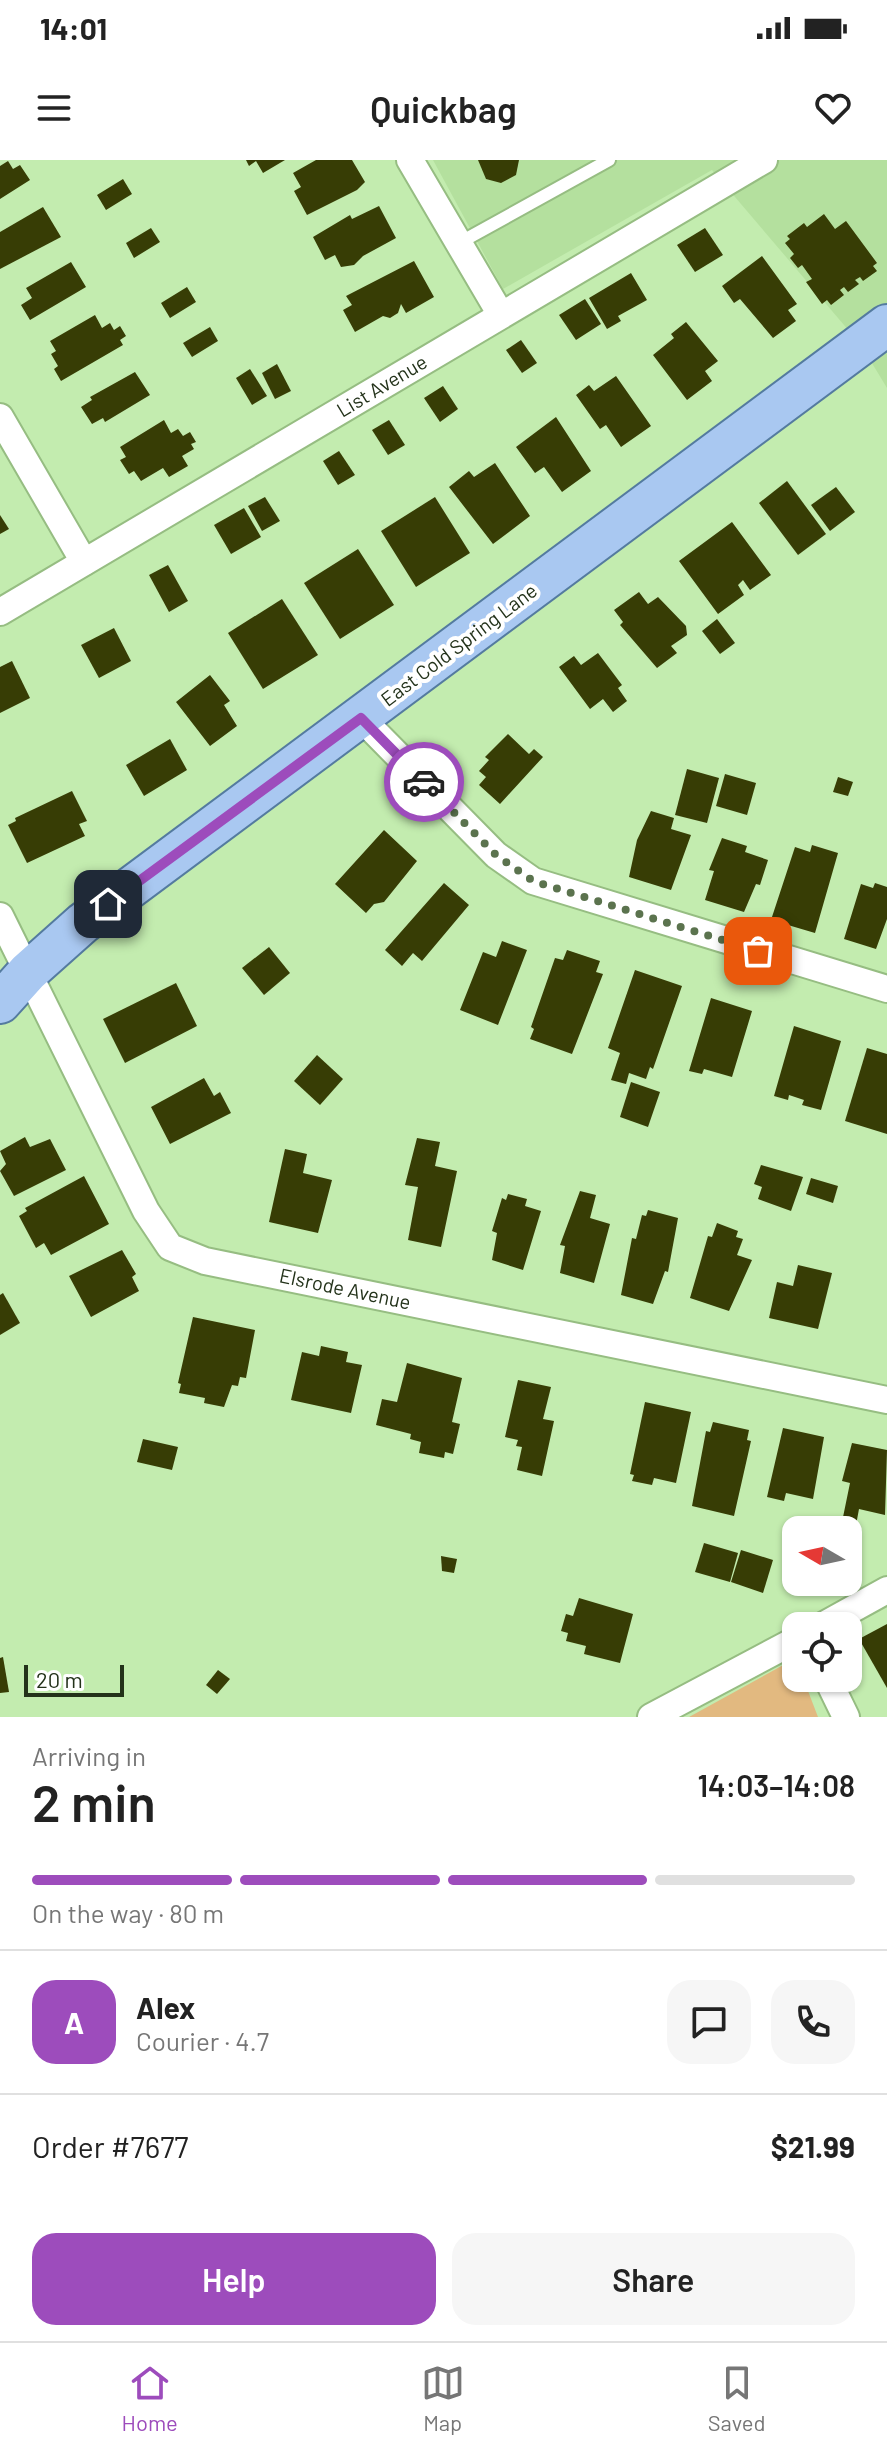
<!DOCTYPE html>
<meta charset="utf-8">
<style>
body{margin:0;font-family:Barlow,sans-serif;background:#f6f6f6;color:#222;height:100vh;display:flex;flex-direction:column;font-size:30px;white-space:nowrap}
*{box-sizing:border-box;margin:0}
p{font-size:26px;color:#767676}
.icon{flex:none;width:44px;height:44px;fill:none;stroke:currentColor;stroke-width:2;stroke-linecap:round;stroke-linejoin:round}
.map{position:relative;height:1557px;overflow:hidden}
.details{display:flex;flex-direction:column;background:#fff;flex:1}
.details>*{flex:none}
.needle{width:52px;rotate:279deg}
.controls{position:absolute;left:782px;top:1356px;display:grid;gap:16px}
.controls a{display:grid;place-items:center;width:80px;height:80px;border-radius:16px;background:#fff;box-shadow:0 2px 6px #0004;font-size:40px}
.scale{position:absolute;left:24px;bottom:20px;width:100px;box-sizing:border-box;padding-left:8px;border:4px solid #23321a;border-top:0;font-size:22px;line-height:28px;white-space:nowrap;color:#23321a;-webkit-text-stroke:6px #fff;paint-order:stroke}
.pin{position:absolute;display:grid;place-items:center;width:68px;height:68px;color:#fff;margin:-34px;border-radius:16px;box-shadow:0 4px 12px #0006}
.courier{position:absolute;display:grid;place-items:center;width:80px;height:80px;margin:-40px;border:6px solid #9d4cbc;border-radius:50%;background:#fff;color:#222;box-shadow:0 2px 10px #0007}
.summary em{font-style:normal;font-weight:600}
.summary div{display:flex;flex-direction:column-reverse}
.summary{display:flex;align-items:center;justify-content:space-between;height:136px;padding:0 32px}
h1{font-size:52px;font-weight:600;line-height:60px}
.bar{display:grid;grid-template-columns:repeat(4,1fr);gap:12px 8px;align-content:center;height:96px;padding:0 32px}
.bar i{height:10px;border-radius:6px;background:#e0e0e0}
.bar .selected{background:#9d4cbc}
.bar p{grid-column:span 4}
.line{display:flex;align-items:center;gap:20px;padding:0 32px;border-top:2px solid #e0e0e0}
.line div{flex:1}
.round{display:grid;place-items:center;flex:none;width:84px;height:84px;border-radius:24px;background:#f6f6f6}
.cta{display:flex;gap:16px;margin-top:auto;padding:16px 32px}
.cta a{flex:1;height:92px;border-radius:24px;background:#9d4cbc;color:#fff;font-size:32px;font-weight:600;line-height:92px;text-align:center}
.cta a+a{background:#f6f6f6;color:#222}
.status{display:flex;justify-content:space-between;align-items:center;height:56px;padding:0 40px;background:#fff;direction:ltr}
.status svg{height:22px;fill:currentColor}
header{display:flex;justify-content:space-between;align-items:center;height:104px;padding:0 32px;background:#fff;font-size:36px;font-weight:600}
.tabs{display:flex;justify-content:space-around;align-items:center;height:112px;border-top:2px solid #e0e0e0;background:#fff;font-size:22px;color:#767676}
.tabs a{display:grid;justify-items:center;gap:4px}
.tabs .selected{color:#9d4cbc}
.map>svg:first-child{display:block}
.built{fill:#b4e09e}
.green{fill:#e2b980}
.building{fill:#373d05}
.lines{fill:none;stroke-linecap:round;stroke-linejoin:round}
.lane-casing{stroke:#96bd82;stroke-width:16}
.street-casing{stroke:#96bd82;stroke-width:30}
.primary-casing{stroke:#547b9f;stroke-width:44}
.lane{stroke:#fff;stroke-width:12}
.street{stroke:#fff;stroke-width:26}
.primary{stroke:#a9c8f1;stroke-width:40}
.done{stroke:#5b734e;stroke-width:8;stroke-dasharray:0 14.4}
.route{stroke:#9d4cbc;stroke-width:10}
.labels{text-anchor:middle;stroke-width:8;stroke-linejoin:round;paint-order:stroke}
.street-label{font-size:20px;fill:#23321a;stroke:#fff}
</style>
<div class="status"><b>14:01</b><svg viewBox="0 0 49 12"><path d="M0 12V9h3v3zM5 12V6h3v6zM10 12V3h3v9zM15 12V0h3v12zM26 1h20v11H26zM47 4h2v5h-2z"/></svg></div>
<header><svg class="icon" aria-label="menu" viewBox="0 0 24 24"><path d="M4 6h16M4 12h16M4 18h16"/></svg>Quickbag<svg class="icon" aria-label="heart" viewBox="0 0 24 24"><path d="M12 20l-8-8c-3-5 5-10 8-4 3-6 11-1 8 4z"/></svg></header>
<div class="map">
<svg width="887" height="1557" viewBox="0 0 887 1557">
<rect width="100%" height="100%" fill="#c3ecaf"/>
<path class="built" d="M 433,0 L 887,0 L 887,228 L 861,185 L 712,10 L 503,129 Z"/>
<path class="green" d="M 796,1498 L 796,1518 L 803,1518 L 818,1557 L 689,1557 Z"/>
<g class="building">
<path d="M 246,0 L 285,0 L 263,13 L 256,1 L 249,6 Z"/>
<path d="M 316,0 L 352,0 L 365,22 L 357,30 L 307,55 L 294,31 L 301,27 L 293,13 Z"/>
<path d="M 478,0 L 519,0 L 516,15 L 501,23 L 486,19 Z"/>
<path d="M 8,1 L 13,9 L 20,5 L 30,20 L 0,39 L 0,6 Z"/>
<path d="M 123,19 L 132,34 L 106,50 L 97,35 Z"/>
<path d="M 379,46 L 396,78 L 363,96 L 354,105 L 341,107 L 335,95 L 325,100 L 313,77 L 350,55 L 352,59 Z"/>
<path d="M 43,47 L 61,77 L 0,109 L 0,72 Z"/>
<path d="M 824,54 L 835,69 L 846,61 L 877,103 L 873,106 L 877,111 L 863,121 L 860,117 L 855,120 L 859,124 L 848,132 L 844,127 L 840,130 L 844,135 L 831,145 L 827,140 L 822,144 L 806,122 L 812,119 L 802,105 L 798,108 L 790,98 L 794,94 L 785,83 L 790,79 L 787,76 L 804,63 L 807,67 Z"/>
<path d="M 151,68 L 160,82 L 134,98 L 126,83 Z"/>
<path d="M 705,68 L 723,95 L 695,112 L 677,85 Z"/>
<path d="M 762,96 L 797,144 L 788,150 L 796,161 L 773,178 L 740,139 L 734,143 L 722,126 Z"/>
<path d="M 414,101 L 434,137 L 406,153 L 401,144 L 398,153 L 390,158 L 383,156 L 355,172 L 343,150 L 352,145 L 346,136 Z"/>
<path d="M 71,102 L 86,127 L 30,160 L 21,145 L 32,138 L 26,128 Z"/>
<path d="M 631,113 L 647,140 L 618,156 L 621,161 L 607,169 L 589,138 Z"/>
<path d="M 187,127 L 196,142 L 170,158 L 161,143 Z"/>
<path d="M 585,139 L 601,164 L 576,180 L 559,155 Z"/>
<path d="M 95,155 L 102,168 L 110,163 L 114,170 L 120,166 L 126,176 L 120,180 L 123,185 L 61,221 L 54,209 L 58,206 L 51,194 L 56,191 L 50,181 Z"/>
<path d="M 686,162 L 718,201 L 705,211 L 712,221 L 687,240 L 653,195 L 674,178 L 671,174 Z"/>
<path d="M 210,167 L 218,181 L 192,197 L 183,183 Z"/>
<path d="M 521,180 L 537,203 L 522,213 L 506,190 Z"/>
<path d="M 277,204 L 291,231 L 275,239 L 262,213 Z"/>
<path d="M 250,209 L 267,236 L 252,245 L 236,218 Z"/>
<path d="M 135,212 L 150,235 L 105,262 L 103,258 L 92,264 L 81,247 L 92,240 L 90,237 Z"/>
<path d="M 616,216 L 651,266 L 621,287 L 606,265 L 600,269 L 576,235 L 589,225 L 594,231 Z"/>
<path d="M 443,226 L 458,249 L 440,262 L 424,238 Z"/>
<path d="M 556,257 L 591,311 L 562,332 L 544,307 L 535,313 L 516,287 Z"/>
<path d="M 164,260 L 171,273 L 178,269 L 183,276 L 190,272 L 196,282 L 191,284 L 194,289 L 182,296 L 188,306 L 169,317 L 163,308 L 141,321 L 134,311 L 129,314 L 120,300 L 126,297 L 120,287 Z"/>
<path d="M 389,260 L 405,285 L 388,295 L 372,270 Z"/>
<path d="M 339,291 L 355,315 L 338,325 L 323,301 Z"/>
<path d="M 495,303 L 530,356 L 493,384 L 449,327 L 469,311 L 474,317 Z"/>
<path d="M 787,321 L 826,374 L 798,395 L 759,343 Z"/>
<path d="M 836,327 L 855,352 L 830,371 L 811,345 Z"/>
<path d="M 265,337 L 280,361 L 262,371 L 248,346 Z"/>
<path d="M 435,337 L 470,393 L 416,427 L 381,371 Z"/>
<path d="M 244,348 L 261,377 L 231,394 L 214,365 Z"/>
<path d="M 0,355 L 9,369 L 0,374 Z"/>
<path d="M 732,362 L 771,415 L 750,430 L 743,420 L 738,425 L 744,435 L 718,454 L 679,401 Z"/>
<path d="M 358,389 L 394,445 L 340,479 L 304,423 Z"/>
<path d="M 168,405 L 188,441 L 169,452 L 149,415 Z"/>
<path d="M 639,432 L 648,444 L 658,437 L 686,466 L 687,475 L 671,486 L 677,493 L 657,508 L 620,465 L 623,462 L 614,450 Z"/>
<path d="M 282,439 L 318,495 L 263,529 L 228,473 Z"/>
<path d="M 717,459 L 735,483 L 720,494 L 702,471 Z"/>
<path d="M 114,468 L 131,501 L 99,518 L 81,485 Z"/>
<path d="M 598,493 L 622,525 L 618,528 L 627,541 L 613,552 L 603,539 L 590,549 L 559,507 L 574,496 L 581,505 Z"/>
<path d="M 12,501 L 30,538 L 0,553 L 0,507 Z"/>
<path d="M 210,515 L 230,541 L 224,545 L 237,566 L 210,586 L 176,542 Z"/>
<path d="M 508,574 L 529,594 L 534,589 L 543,597 L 500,644 L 479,625 L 486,617 L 479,611 L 489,600 L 485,597 Z"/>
<path d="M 170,579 L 187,610 L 144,636 L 126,605 Z"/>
<path d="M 687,609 L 719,618 L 707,663 L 675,655 Z"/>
<path d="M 725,614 L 756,623 L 747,655 L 716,646 Z"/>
<path d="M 838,617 L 853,622 L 848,636 L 833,632 Z"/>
<path d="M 72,631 L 87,661 L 79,664 L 85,676 L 27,703 L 8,665 L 16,661 L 15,658 Z"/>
<path d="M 651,651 L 674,658 L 671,669 L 691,675 L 671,730 L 629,717 L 637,680 Z"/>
<path d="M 384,670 L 417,701 L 384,742 L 374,744 L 366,753 L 335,724 Z"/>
<path d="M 722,678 L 747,686 L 745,692 L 768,700 L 760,725 L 756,724 L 744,752 L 705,740 L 714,711 L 709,710 Z"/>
<path d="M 812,685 L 838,693 L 815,773 L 771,760 L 795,687 L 810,692 Z"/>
<path d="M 444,723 L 469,745 L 422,801 L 413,793 L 402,806 L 385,790 Z"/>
<path d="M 875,723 L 887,727 L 887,759 L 876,789 L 844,779 L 861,724 L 873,728 Z"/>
<path d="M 502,781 L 527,790 L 498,865 L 460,850 L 483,792 L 496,797 Z"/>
<path d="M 269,787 L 290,813 L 264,835 L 242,808 Z"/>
<path d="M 567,790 L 600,801 L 596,812 L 603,814 L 572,894 L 530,879 L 534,869 L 531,867 L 555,798 L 563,800 Z"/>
<path d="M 635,810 L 682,826 L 653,909 L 650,907 L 646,919 L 629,913 L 626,924 L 611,920 L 620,893 L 608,888 Z"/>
<path d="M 176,823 L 197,866 L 125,903 L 103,859 Z"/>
<path d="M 711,838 L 752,851 L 732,917 L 704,909 L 702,914 L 689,911 Z"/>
<path d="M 794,866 L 841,881 L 821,950 L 802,945 L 804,940 L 789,935 L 788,940 L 774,936 Z"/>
<path d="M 867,888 L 887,894 L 887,974 L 845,961 Z"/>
<path d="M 317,895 L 343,919 L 320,945 L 294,921 Z"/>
<path d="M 204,918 L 214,936 L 220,932 L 231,953 L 170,984 L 151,947 Z"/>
<path d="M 631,922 L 660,932 L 648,967 L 620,957 Z"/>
<path d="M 25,977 L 30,987 L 50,979 L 66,1010 L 14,1036 L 0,1011 L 6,1004 L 0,991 Z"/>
<path d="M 417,978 L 440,982 L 435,1006 L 457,1011 L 441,1087 L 408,1080 L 418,1027 L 405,1025 Z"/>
<path d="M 285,989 L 307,994 L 303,1013 L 332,1020 L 318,1073 L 269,1062 Z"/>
<path d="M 761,1005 L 803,1017 L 791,1051 L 758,1039 L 762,1027 L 754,1024 Z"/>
<path d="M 84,1016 L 109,1064 L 51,1095 L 44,1083 L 36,1088 L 19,1056 L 27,1051 L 25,1048 Z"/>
<path d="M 811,1018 L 838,1026 L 833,1043 L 806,1034 Z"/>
<path d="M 580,1031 L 596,1035 L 590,1058 L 610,1064 L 594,1123 L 560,1113 L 565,1086 L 560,1085 Z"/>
<path d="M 508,1034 L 527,1039 L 525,1046 L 541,1051 L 523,1110 L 492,1100 L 497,1073 L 492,1071 L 502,1038 L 506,1040 Z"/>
<path d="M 648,1050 L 678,1058 L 668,1112 L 665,1111 L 653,1144 L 621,1135 L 632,1078 L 636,1079 L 642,1055 L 646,1056 Z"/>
<path d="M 717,1063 L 738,1071 L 736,1077 L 743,1079 L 737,1095 L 752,1100 L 729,1151 L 690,1138 L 708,1076 L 712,1077 Z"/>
<path d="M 122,1090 L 136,1114 L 132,1117 L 139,1131 L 91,1157 L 69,1116 Z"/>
<path d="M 798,1105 L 832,1113 L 818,1169 L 769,1158 L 777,1122 L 793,1126 Z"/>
<path d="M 3,1133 L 20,1163 L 0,1175 L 0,1135 Z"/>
<path d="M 193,1157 L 255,1170 L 246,1218 L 240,1217 L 238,1226 L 232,1225 L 224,1247 L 204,1243 L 205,1238 L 179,1233 L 181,1224 L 178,1223 Z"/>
<path d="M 321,1186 L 348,1192 L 346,1202 L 362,1205 L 351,1253 L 291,1240 L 302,1192 L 319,1196 Z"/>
<path d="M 407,1203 L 462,1218 L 452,1262 L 460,1264 L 453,1294 L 445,1292 L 444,1298 L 419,1293 L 421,1282 L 410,1279 L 411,1274 L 376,1265 L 382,1239 L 397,1242 Z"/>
<path d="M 518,1220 L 551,1227 L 543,1259 L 554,1261 L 542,1316 L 517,1310 L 522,1287 L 516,1286 L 518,1280 L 505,1277 Z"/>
<path d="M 645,1242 L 691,1252 L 676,1323 L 654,1318 L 652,1325 L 632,1321 L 634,1315 L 630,1314 Z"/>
<path d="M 713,1262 L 749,1270 L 747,1280 L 751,1281 L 734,1356 L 692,1346 L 706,1271 L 710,1272 Z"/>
<path d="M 783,1268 L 824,1277 L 813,1339 L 786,1333 L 784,1341 L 767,1337 Z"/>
<path d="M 143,1279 L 178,1287 L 172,1310 L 137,1302 Z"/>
<path d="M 852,1283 L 887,1290 L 885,1355 L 859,1349 L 856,1365 L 842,1362 L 850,1323 L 842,1321 Z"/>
<path d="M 704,1383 L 738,1393 L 730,1422 L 695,1412 Z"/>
<path d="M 741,1390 L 773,1400 L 763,1433 L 731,1422 Z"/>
<path d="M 441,1396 L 457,1399 L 454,1413 L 442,1411 Z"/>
<path d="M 579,1438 L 633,1454 L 620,1503 L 584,1494 L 586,1486 L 566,1481 L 568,1473 L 561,1471 L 566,1454 L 573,1456 Z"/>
<path d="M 887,1464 L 887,1528 L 859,1479 Z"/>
<path d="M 3,1497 L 9,1532 L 0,1533 L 0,1498 Z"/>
<path d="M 218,1510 L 230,1519 L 217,1534 L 206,1525 Z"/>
</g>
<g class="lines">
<g class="lane-casing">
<path id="lane" d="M 459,83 L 609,0"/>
</g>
<g class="street-casing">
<g id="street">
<path d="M 410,0 L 501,155"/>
<path d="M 0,257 L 84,402"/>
<path d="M 0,452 L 764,0"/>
<path d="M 361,558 L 496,695 L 533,721 L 887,829"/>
<path d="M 0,756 L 146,1051 L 170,1087 L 205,1101 L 887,1240"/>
<path d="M 822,1466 L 887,1430"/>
<path d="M 827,1518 L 846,1557"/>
<path d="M 651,1557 L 796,1480"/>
</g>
</g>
<g class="primary-casing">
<path id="primary" d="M 0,843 L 28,812 L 83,763 L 887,165"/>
</g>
<use href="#lane" class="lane"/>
<use href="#street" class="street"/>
<use href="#primary" class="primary"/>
</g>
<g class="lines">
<path class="done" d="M 424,622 L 496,695 L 533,721 L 758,791"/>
<path class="route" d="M 108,744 L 361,558 L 424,622"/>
</g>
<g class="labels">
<g class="street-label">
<text transform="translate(382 226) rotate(-31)" y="7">List Avenue</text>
<text transform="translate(459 485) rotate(-37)" y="7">East Cold Spring Lane</text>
<text transform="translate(345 1129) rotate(12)" y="7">Elsrode Avenue</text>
</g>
</g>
</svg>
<div class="controls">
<a><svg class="needle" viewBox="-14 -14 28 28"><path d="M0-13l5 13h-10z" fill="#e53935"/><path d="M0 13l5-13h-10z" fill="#767676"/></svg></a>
<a><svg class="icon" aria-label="locate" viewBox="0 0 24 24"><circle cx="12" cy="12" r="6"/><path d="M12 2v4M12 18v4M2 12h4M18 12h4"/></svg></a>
</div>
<div class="scale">20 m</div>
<div class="pin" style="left:758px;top:791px;background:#ea580c"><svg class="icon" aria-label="bag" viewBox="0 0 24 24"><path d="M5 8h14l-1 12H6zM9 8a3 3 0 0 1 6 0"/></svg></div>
<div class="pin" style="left:108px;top:744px;background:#1f2937"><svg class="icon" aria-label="home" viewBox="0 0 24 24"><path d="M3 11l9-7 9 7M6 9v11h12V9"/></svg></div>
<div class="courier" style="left:424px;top:622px"><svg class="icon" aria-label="car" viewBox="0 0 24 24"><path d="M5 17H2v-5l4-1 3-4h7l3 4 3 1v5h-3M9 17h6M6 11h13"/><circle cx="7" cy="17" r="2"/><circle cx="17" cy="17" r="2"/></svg></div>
</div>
<section class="details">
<div class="summary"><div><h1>2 min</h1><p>Arriving in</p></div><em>14:03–14:08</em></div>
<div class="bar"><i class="selected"></i><i class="selected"></i><i class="selected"></i><i></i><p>On the way · 80 m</p></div>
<div class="line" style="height:144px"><b class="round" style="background:#9d4cbc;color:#fff">A</b><div><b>Alex</b><p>Courier · 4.7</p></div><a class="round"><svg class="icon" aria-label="chat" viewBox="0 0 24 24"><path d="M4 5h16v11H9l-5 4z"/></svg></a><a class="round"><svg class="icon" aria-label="phone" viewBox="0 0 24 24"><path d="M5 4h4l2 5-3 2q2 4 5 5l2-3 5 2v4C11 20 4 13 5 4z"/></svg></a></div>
<div class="line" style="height:104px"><div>Order #7677</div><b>$21.99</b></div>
<div class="cta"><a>Help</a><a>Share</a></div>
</section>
<nav class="tabs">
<a class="selected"><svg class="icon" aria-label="home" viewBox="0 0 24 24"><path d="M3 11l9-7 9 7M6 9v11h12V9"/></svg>Home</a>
<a><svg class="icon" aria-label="map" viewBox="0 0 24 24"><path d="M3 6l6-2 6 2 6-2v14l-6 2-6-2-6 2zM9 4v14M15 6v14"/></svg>Map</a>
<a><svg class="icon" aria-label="saved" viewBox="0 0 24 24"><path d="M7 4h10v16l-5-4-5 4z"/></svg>Saved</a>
</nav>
